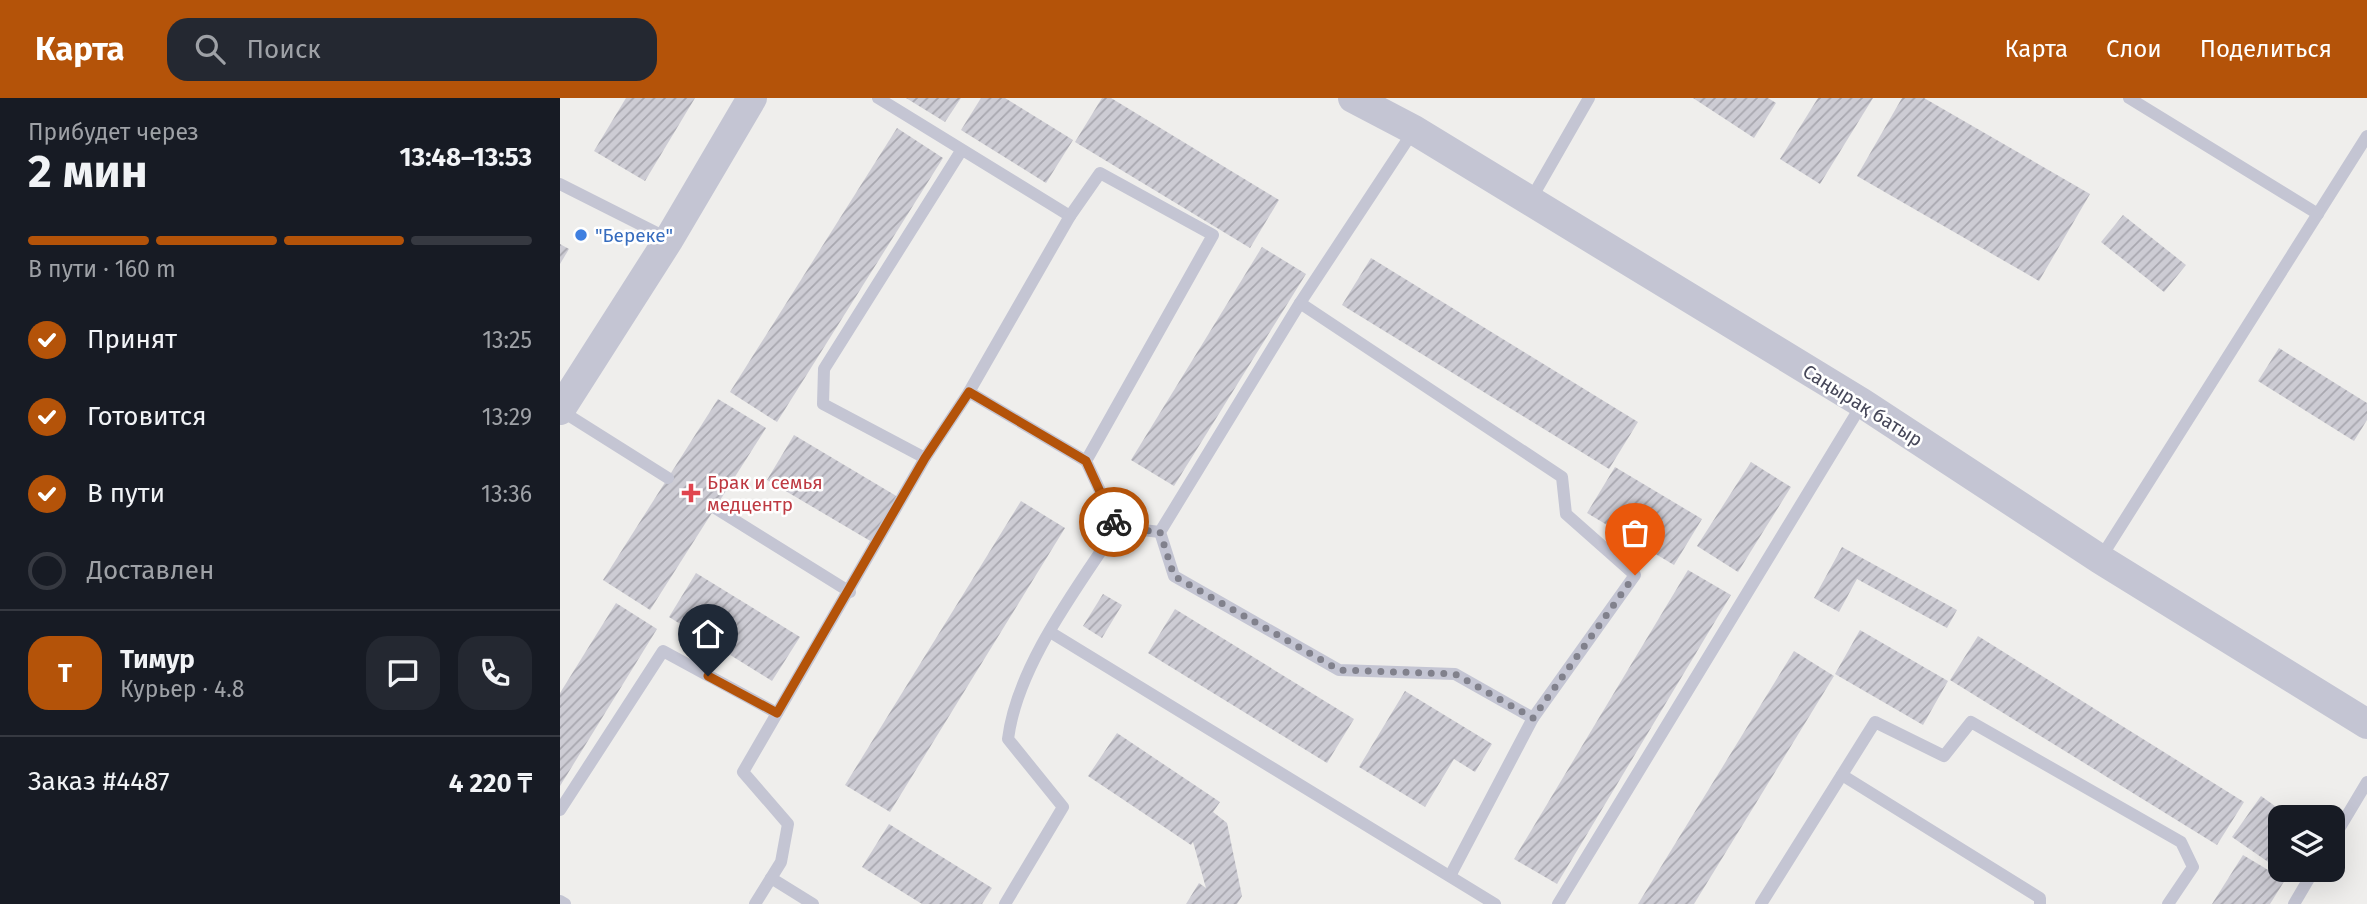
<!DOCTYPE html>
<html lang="ru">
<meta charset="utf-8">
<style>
body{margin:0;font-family:"Fira Sans",sans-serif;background:#242831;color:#f1f3f6;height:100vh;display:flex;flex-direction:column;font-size:26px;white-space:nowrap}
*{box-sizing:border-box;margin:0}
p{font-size:23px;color:#9ea1a6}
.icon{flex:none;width:38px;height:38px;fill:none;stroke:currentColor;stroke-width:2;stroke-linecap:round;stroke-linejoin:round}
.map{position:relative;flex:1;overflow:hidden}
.details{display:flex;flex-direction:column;background:#171b24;width:560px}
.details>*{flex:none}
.tools{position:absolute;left:1708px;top:707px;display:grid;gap:14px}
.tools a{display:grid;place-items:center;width:77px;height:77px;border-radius:14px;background:#171b24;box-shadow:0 7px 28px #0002;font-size:35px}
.pin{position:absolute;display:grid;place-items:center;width:60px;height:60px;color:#fff;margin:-72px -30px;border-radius:50% 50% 50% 0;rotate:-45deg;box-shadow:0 0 7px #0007}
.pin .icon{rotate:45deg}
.courier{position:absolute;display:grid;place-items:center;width:70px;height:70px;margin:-35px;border:5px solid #b45309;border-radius:50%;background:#fff;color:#222;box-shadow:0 2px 9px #0007}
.overview em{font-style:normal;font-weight:700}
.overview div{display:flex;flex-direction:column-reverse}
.overview{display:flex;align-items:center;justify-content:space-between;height:119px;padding:0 28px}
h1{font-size:46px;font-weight:700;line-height:52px}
.bar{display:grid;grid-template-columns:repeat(4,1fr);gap:10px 7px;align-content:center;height:84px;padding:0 28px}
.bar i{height:9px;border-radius:5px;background:#363941}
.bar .on{background:#b45309}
.bar p{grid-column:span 4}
.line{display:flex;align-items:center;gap:18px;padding:0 28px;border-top:2px solid #363941}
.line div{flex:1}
.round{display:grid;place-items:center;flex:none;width:74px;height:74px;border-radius:21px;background:#242831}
ol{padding:0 28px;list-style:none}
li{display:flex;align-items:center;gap:21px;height:77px}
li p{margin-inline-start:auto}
li .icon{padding:7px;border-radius:50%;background:#b45309;color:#fff;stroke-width:4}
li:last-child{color:#9ea1a6}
li i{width:38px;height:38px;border:4px solid #363941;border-radius:50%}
header{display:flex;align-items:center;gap:42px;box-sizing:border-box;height:98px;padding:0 35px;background:#b45309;color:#fff}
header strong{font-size:33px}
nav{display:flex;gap:38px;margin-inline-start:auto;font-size:24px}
.search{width:490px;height:63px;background:#242831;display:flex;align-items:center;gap:18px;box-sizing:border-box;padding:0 24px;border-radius:21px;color:#9ea1a6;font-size:26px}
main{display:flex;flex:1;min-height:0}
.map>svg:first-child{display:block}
.building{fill:url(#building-hatch)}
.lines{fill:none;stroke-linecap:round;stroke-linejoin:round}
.service{stroke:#c4c5d3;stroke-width:12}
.tertiary{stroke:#c4c5d3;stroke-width:30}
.done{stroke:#81818c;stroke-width:7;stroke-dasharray:0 12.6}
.route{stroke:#b45309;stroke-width:9}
.shop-dot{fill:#3f7fe0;stroke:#fff;stroke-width:2.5}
.health-dot{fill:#e0444e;stroke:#fff;stroke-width:2.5}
.labels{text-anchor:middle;stroke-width:5;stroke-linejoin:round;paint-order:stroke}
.shop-label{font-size:19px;fill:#366cbe;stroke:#fff;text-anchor:start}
.street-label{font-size:19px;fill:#464759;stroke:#fff}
.health-label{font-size:19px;fill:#be3a42;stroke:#fff;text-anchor:start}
</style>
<header>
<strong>Карта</strong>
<div class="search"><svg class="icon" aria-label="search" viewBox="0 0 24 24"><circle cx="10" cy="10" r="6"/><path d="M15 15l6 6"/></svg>Поиск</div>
<nav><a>Карта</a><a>Слои</a><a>Поделиться</a></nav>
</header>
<main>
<section class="details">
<div class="overview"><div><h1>2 мин</h1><p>Прибудет через</p></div><em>13:48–13:53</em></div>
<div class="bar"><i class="on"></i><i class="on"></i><i class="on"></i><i></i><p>В пути · 160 m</p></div>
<ol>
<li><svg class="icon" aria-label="check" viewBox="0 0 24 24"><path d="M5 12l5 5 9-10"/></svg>Принят<p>13:25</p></li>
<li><svg class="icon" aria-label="check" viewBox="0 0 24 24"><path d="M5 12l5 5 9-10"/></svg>Готовится<p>13:29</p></li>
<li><svg class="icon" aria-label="check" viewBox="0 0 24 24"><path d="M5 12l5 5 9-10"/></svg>В пути<p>13:36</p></li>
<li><i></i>Доставлен</li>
</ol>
<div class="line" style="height:126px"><b class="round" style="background:#b45309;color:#fff">Т</b><div><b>Тимур</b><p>Курьер · 4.8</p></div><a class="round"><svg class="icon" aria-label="chat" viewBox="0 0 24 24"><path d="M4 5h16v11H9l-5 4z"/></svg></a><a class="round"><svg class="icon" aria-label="phone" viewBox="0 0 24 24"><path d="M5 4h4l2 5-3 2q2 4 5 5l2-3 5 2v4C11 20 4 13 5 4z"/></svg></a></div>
<div class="line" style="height:91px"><div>Заказ #4487</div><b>4 220 ₸</b></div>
</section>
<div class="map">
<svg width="1807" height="806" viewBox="0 0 1807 806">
<defs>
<pattern id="building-hatch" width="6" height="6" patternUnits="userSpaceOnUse" patternTransform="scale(1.75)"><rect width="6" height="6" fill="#cdccd4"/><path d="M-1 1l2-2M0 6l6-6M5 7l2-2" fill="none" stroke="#a8a7af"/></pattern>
</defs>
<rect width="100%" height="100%" fill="#efeeec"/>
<g class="building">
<path d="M 66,0 L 135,0 L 85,83 L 34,53 Z"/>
<path d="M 346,0 L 401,0 L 385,24 Z"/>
<path d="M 421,0 L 445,0 L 513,42 L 486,85 L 401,32 Z"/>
<path d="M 542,0 L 551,0 L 719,102 L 690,150 L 515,44 Z"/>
<path d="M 1133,0 L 1208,0 L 1216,5 L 1194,40 Z"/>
<path d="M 1258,0 L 1313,0 L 1260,86 L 1220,61 Z"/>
<path d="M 1342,0 L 1364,0 L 1530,96 L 1479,183 L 1297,78 Z"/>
<path d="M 337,30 L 383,60 L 217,324 L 170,294 Z"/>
<path d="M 1563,117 L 1626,167 L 1604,194 L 1541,144 Z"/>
<path d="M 0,146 L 9,151 L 0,166 Z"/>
<path d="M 702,149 L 746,176 L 614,388 L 571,362 Z"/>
<path d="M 811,160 L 1078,324 L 1049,371 L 782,207 Z"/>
<path d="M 1719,250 L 1807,305 L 1807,322 L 1794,343 L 1698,283 Z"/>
<path d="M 158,301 L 206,330 L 90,512 L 43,482 Z"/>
<path d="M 234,337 L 338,399 L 312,444 L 207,382 Z"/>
<path d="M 1191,364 L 1231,389 L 1178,474 L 1137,448 Z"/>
<path d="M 1055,369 L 1142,421 L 1114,467 L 1027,415 Z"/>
<path d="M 461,403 L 505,430 L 330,714 L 285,687 Z"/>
<path d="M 1282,449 L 1397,512 L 1387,530 L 1297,481 L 1279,514 L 1254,500 Z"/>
<path d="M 1128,472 L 1171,497 L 997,786 L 954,761 Z"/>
<path d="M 136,475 L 240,539 L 212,583 L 109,519 Z"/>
<path d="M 543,496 L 562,507 L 542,540 L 523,528 Z"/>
<path d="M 56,505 L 97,531 L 0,688 L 0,595 Z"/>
<path d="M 615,511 L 794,621 L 767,665 L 588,555 Z"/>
<path d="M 1300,532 L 1388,583 L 1363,627 L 1275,576 Z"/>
<path d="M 1418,538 L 1684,704 L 1657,747 L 1390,582 Z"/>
<path d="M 1234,553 L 1274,578 L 1134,806 L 1078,806 Z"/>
<path d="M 845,593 L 932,646 L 915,674 L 894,661 L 865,709 L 799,669 Z"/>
<path d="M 557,635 L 660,704 L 653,714 L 667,725 L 682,798 L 677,806 L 626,806 L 639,785 L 646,790 L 633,744 L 631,747 L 528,678 Z"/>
<path d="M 1701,698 L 1730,719 L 1720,719 L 1720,759 L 1714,768 L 1672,739 Z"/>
<path d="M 329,726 L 432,790 L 422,806 L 362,806 L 302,769 Z"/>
<path d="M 1683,757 L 1725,782 L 1710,806 L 1652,806 Z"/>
</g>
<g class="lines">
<g class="service">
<path d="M 318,0 L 510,118"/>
<path d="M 1569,0 L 1758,116"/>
<path d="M 854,32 L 740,205 L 600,434 L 614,478 L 779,572 L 895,576 L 973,620"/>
<path d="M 0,86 L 109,141"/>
<path d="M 970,103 L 1029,0"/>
<path d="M 740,205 L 1002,379 L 1006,416 L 1075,477 L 973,620 L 890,778"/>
<path d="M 409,294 L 526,363"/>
<path d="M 0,312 L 108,380"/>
<path d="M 365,360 L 263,306 L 264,271 L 401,53"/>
<path d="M 155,410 L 290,494"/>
<path d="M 557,429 L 600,434"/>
<path d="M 1540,461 L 1807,38"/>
<path d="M 490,534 L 935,806"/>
<path d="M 1282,677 L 1480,800 L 1480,806"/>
<path d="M 0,712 L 103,553 L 217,615"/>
<path d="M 1773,741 L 1807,684"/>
<path d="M 211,780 L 253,806"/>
<path d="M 0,803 L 5,806"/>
<path d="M 195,806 L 221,764 L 228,726 L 183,674 L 365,360 L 409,294 L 510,118 L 540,75 L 653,137 L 526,363 L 557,429 C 517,490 457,568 448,641 L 503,709 L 445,806"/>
<path d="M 998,806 L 1302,306"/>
<path d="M 1201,806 L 1315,624 L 1384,658 L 1411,624 L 1621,744 L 1633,769 L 1608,806"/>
<path d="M 1734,806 L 1754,772"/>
</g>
<g class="tertiary">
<path d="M 793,0 L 854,32 L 1302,305 L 1540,461 L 1807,626"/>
<path d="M 0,312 L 109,141 L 192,0"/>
</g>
</g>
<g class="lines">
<path class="done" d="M 554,424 L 556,429 L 600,434 L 614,478 L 779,572 L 895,576 L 973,620 L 1075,477"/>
<path class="route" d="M 148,578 L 217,615 L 365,360 L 409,294 L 526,363 L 554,424"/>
</g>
<circle class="shop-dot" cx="21" cy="137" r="7"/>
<path class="health-dot" d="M127.5 384.5h7v7h7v7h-7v7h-7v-7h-7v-7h7z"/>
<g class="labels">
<g class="shop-label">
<text x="35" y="144">"Береке"</text>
</g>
<g class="street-label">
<text transform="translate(1303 307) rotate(32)" y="7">Саңырақ батыр</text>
</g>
<g class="health-label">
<text x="147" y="391">Брак и семья<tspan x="147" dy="22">медцентр</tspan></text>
</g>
</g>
</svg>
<div class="tools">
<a><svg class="icon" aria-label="layers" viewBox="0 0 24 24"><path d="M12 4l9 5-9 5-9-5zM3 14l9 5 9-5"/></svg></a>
</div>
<div class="pin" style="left:1075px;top:477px;background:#ea580c"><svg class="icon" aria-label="bag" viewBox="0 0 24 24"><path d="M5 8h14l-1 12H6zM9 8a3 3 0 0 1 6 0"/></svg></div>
<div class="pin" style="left:148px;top:578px;background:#1f2937"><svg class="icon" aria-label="home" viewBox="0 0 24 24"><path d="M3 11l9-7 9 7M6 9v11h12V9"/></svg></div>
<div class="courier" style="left:554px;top:424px"><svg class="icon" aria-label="bike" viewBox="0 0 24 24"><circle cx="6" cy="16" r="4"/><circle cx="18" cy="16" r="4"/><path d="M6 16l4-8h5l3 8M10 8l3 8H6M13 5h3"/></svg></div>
</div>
</main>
